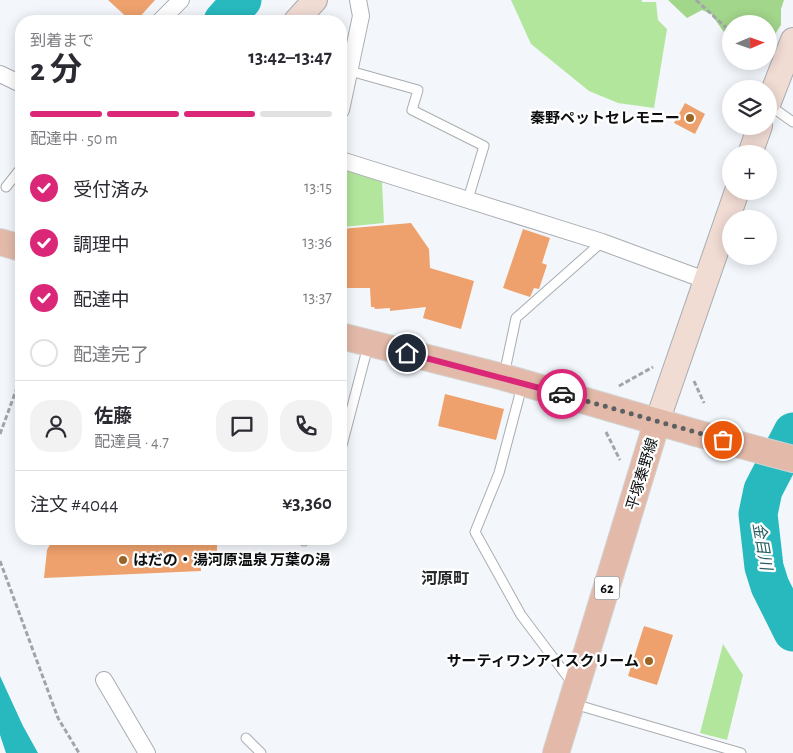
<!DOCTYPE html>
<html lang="ja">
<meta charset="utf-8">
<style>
body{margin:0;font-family:"Alegreya Sans","Noto Sans JP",sans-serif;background:#f2f2f3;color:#2b2b33;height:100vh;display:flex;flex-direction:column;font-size:19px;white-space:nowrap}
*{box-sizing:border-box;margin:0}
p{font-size:16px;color:#7c7c81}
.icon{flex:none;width:28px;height:28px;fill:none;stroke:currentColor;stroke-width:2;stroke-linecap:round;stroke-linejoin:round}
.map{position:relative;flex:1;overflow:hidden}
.drawer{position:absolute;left:15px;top:15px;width:332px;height:530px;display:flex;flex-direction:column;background:#fff;border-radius:20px;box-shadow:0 2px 12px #0003}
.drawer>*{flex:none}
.needle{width:32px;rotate:88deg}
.buttons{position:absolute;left:722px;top:15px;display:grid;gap:10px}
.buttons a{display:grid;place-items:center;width:55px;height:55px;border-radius:50%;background:#fff;box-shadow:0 2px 12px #0003;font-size:25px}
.pin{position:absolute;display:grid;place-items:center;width:42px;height:42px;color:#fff;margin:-21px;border:2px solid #fff;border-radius:50%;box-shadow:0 1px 5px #0007}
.courier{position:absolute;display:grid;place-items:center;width:50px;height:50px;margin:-25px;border:4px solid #db2777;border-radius:50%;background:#fff;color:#222;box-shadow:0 1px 6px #0007}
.headline em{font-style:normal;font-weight:700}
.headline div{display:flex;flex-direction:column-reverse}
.headline{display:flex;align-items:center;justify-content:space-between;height:85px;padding:0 15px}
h1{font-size:32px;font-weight:700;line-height:38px}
.bar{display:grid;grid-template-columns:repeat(4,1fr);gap:8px 5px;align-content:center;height:60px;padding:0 15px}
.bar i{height:6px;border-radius:4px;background:#e1e1e2}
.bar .selected{background:#db2777}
.bar p{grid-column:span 4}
.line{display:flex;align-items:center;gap:12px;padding:0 15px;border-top:1px solid #e1e1e2}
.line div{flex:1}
.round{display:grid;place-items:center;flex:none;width:52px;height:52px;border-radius:20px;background:#f2f2f3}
ol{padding:0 15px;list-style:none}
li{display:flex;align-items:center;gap:15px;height:55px}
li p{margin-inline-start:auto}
li .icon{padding:5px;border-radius:50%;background:#db2777;color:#fff;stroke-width:4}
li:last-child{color:#7c7c81}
li i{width:28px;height:28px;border:2px solid #e1e1e2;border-radius:50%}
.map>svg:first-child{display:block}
.green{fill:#b3e69d}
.forest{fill:#a2d68b}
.water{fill:#28b9bf}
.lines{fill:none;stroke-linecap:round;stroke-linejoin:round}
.river{stroke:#28b9bf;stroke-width:39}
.building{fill:#eea16c}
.lane-casing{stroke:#a9acb0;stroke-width:11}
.street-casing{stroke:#a9acb0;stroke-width:18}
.secondary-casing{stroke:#a9acb0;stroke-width:26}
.primary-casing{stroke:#d3d4d4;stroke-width:28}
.path{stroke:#a2a5a8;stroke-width:3;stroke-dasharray:5 2.5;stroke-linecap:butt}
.lane{stroke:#fff;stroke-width:9}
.street{stroke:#fff;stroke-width:16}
.secondary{stroke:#f1dcd4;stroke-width:24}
.primary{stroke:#e3baa9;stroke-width:26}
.done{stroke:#5d6062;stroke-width:5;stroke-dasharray:0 9}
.route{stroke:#db2777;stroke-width:6}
.poi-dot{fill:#9e6423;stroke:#fff;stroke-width:2}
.labels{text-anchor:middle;stroke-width:4.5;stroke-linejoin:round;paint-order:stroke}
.shield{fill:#fff;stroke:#555657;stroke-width:1}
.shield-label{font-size:14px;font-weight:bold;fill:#0c0e0f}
.poi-label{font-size:15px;font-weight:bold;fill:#0c0e0f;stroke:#fff;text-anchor:end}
.street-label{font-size:15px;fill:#0c0e0f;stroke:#fff}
.water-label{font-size:16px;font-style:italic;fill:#275e61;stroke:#fff}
.neighbourhood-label{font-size:16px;font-weight:bold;fill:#272a2d;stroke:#fff}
</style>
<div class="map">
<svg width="793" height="753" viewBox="0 0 793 753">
<rect width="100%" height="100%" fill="#f3f7fb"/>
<g class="green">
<path d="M 511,0 L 642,0 L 642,2 L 656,2 L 658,20 L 667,29 L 654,108 L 618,103 L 589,91 L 531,44 Z"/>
<path d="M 341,167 L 382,182 L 384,223 L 343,227 Z"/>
<path d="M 723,644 L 743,675 L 727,740 L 700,733 Z"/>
</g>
<path class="forest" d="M 668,0 L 784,0 L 781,9 L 781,25 L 769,43 L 769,24 L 731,24 L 731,42 L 711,14 L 702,10 L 687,18 Z"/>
<path class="water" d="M 0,676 L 23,726 L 38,753 L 6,753 L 0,735 Z"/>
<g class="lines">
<g class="river">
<path d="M 223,21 L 242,0"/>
<path d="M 793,432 L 763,490 L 758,514 L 764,567 L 770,586 L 793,632"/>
</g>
</g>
<g class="building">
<path d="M 108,0 L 155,0 L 136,21 L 131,21 Z"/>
<path d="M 685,103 L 705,114 L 695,134 L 674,123 Z"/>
<path d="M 411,223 L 429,249 L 430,268 L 474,281 L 461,329 L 423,318 L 426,307 L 390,311 L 390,308 L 375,309 L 374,307 L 371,307 L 370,288 L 341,288 L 341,229 Z"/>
<path d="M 523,229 L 550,238 L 542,263 L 547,265 L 539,289 L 534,288 L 530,297 L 503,288 Z"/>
<path d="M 445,394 L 504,409 L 496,440 L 438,426 Z"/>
<path d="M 53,539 L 217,539 L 217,556 L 200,556 L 201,571 L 44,578 L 47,550 Z"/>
<path d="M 644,626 L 673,635 L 657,685 L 628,676 Z"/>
</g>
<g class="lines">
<g class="lane-casing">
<g id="lane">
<path d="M 350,71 L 418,90 L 412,110 L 484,146 L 468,199"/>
<path d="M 769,105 L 793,122"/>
<path d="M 6,187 L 21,168"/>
<path d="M 504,375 L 516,318 L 602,242"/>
<path d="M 522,386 L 499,473 L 475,532 L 521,615 L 573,684"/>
<path d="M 341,449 L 368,346"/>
<path d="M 304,541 L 304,539"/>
<path d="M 574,704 L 741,753"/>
<path d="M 246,738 L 261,753"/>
</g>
</g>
<g class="street-casing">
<g id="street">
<path d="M 160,21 L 181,0"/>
<path d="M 0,74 L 21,84"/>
<path d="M 341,110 L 361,16 L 358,0"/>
<path d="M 341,160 L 602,242 L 705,280"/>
<path d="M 104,680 L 147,753"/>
</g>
</g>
<g class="secondary-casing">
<g id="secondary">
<path d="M 296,21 L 315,0"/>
<path d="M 769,102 L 793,40"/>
<path d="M 750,154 L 760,126"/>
<path d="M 657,422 L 737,191"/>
</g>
</g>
<g class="primary-casing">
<g id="primary">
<path d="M 0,242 L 21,248"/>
<path d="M 341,336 L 503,377 L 696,433 L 793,459"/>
<path d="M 556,753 L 657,422"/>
</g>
</g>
<g class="path">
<path d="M 696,0 L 731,32"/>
<path d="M 694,381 L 704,403"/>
<path d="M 619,386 L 653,367"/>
<path d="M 606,432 L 620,460"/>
<path d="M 0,434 L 21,377"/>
<path d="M 0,561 L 58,718 L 79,753"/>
</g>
<use href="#lane" class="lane"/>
<use href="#street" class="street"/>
<use href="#secondary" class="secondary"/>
<use href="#primary" class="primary"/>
</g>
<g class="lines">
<path class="done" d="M 562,394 L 723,440"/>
<path class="route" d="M 407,353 L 562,394"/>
</g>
<g class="poi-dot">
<circle cx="690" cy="118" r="5"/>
<circle cx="123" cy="560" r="5"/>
<circle cx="649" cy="661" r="5"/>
</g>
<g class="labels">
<rect class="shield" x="594.5" y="576.5" width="25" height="23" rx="4"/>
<g class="shield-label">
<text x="607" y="593">62</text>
</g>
<g class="poi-label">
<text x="680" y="123">秦野ペットセレモニー</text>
<text x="133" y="565" text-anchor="start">はだの・湯河原温泉 万葉の湯</text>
<text x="639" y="666">サーティワンアイスクリーム</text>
</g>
<g class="street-label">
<text transform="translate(642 474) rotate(-73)" y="5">平塚秦野線</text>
</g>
<g class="water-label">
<text transform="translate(763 546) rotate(80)" y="6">金目川</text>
</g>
<g class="neighbourhood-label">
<text x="445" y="584">河原町</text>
</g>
</g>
</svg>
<div class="buttons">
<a><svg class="needle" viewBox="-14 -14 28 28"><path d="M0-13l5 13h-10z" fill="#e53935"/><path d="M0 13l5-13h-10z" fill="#7c7c81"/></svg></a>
<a><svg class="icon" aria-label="layers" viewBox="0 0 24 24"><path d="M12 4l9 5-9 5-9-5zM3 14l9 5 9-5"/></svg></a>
<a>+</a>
<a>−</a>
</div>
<div class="pin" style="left:723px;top:440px;background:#ea580c"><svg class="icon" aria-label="bag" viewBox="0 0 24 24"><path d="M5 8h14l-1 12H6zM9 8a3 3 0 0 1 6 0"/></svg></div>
<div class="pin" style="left:407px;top:353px;background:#1f2937"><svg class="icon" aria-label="home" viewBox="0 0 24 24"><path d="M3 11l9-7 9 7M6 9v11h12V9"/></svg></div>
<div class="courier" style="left:562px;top:394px"><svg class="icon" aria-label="car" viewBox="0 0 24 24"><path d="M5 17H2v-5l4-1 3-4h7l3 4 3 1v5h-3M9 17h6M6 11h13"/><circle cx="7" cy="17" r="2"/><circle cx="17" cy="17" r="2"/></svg></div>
<section class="drawer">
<div class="headline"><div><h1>2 分</h1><p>到着まで</p></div><em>13:42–13:47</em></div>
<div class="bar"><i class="selected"></i><i class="selected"></i><i class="selected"></i><i></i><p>配達中 · 50 m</p></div>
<ol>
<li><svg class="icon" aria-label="check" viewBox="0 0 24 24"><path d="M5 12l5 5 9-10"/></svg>受付済み<p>13:15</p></li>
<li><svg class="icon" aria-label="check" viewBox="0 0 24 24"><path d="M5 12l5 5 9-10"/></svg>調理中<p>13:36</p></li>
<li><svg class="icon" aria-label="check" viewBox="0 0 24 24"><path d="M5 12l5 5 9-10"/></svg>配達中<p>13:37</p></li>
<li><i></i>配達完了</li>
</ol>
<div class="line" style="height:90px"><a class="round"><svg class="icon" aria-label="person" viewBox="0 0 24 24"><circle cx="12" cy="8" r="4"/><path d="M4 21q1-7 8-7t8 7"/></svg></a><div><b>佐藤</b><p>配達員 · 4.7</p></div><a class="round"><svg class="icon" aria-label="chat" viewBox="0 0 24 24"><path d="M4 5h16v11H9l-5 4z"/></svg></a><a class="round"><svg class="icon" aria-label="phone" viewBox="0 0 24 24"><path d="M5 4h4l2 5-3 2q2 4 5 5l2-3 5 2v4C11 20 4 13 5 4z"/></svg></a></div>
<div class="line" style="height:65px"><div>注文 #4044</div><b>¥3,360</b></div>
</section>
</div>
